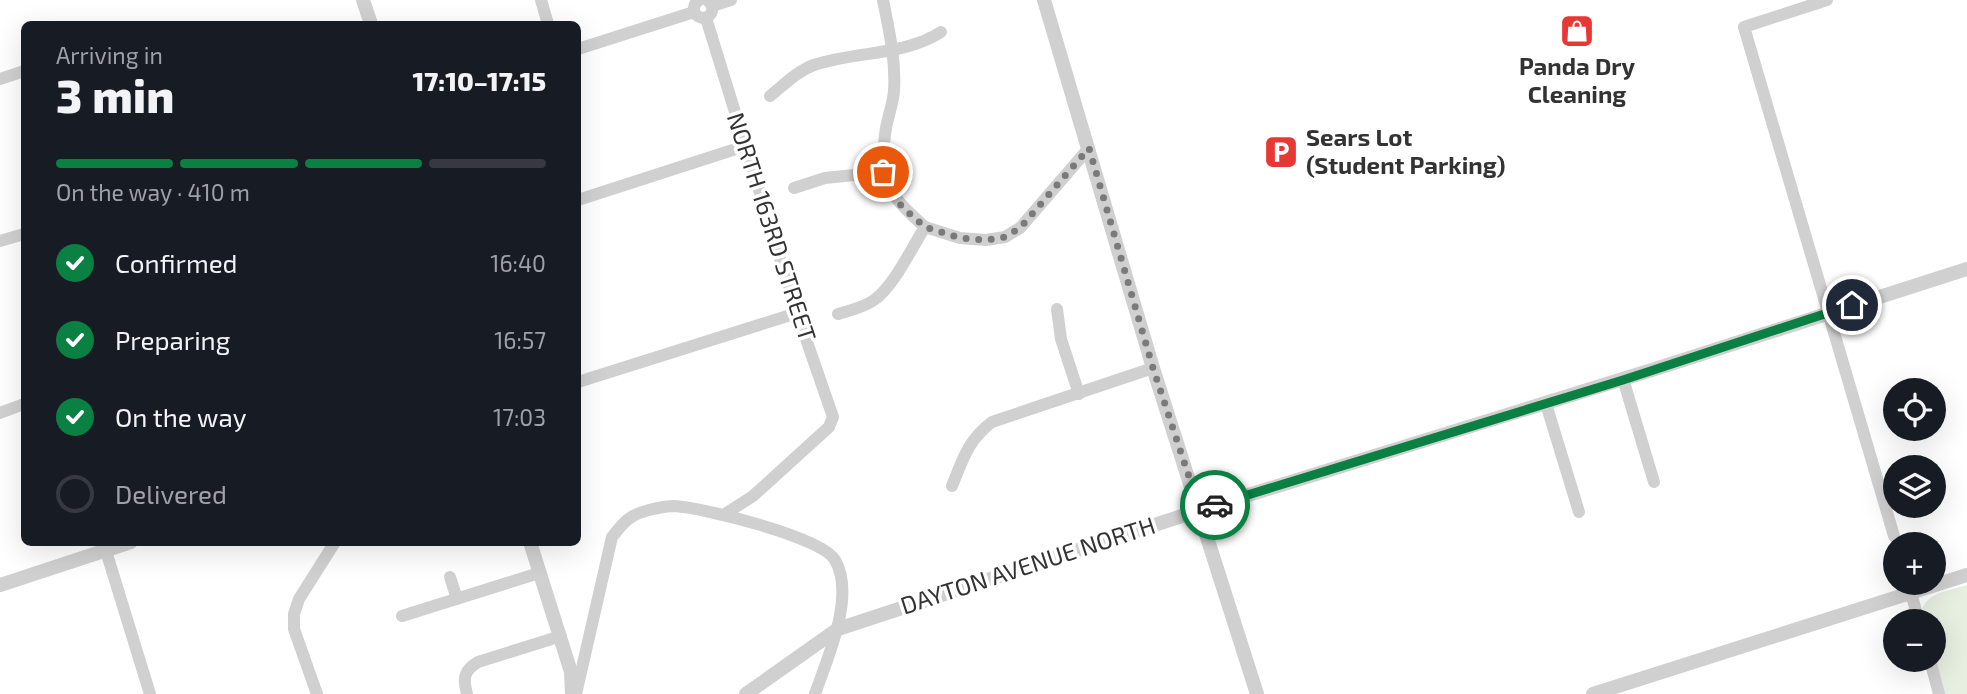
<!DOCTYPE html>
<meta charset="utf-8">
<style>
body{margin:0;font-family:"Exo 2",sans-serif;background:#242831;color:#f1f3f6;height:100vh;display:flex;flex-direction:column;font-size:26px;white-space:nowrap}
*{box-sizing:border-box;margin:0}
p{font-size:23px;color:#9ea1a6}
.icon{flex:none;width:38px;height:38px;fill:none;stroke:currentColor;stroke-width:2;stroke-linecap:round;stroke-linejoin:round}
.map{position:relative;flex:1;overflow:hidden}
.sheet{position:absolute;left:21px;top:21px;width:560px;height:525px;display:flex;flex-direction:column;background:#171b24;border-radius:10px;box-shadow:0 7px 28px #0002}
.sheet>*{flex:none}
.buttons{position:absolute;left:1883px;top:378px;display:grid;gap:14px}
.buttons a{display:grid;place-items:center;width:63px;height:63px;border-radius:50%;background:#171b24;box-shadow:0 7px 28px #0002;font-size:35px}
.pin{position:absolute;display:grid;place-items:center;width:60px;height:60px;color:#fff;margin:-30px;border:4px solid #fff;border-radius:50%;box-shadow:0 2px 7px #0007}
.courier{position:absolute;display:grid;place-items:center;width:70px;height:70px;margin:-35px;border:5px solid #0b8043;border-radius:50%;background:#fff;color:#222;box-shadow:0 2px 9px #0007}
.summary em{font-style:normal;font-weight:800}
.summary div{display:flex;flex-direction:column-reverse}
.summary{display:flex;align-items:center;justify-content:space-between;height:119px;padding:0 35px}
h1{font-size:46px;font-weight:800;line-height:52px}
.bar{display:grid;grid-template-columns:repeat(4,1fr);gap:10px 7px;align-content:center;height:84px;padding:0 35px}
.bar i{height:9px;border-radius:5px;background:#363941}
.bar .current{background:#0b8043}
.bar p{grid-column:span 4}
ol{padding:0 35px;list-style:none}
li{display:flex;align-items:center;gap:21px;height:77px}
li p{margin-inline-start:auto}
li .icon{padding:7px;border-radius:50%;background:#0b8043;color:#fff;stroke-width:4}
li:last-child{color:#9ea1a6}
li i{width:38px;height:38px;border:4px solid #363941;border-radius:50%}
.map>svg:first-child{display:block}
.green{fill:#e7efe1}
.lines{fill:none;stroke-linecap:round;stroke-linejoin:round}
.minor{stroke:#d0d0d0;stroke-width:12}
.tertiary{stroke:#d0d0d0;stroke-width:14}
.done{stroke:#7a7a7a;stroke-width:7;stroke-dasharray:0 12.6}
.route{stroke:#0b8043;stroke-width:9}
.labels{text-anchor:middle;stroke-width:7;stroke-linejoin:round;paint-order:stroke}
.poi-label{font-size:24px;font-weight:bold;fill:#333;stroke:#fff}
.street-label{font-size:24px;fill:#333;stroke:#fff}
</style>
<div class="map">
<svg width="1967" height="694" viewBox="0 0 1967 694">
<rect width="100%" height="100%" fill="#fff"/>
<path class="green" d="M 1967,585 L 1967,694 L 1943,694 L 1934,660 L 1934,621 L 1921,621 C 1919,593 1945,592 1967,585 Z"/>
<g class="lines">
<g class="minor">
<path d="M 541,0 L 548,24"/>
<path d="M 699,0 L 695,4 C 692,12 696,17 703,18 C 714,16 715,6 707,0"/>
<path d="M 1827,0 L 1744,27 L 1894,536"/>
<path d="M 712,6 L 731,0"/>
<path d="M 706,18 L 797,313 L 833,417 L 829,427 L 753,496 L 725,514"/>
<path d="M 578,49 L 694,12"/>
<path d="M 0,79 L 24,71"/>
<path d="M 770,96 C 784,85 797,71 814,65 C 855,51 904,56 941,32"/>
<path d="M 794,188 L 825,178 L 883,172"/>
<path d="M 578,200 L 745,146"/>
<path d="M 925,227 L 960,238 L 986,240 L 1005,237 L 1020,228 L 1089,148"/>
<path d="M 0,241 L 24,234"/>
<path d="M 1057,309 L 1061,339 L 1079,394"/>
<path d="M 838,314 C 850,310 863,308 874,300 C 894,286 911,249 925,227 C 887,193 878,181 886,128 C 888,116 893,104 894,91 C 896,60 889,30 883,0"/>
<path d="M 1623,379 L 1654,482"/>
<path d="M 578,382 L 797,313"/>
<path d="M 1546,404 L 1579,512"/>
<path d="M 0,413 L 24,404"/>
<path d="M 952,486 C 963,459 968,440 992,422 L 1153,368"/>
<path d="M 106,551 L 150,694"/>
<path d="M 450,577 L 457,599"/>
<path d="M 1908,583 L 1919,621"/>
<path d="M 402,616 L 539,573"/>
<path d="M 1930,660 L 1939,694"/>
<path d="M 317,694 L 294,629 L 294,614 L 299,599 L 335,542"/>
<path d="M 467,694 C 463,679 463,671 478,662 L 561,636"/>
<path d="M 576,694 L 612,537 C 624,522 629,515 649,510 C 657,508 667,506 675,506 C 704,508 822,537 835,560 C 856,596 827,659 815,694"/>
</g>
<g class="tertiary">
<path d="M 363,0 L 371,24"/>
<path d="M 1044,0 L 1153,368 L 1257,694"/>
<path d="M 530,542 L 571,672 L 572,694"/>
<path d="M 0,585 L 131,542"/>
<path d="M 746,694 L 838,629 L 1200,510 L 1655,369 L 1967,269"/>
<path d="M 1593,694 L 1967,575"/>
</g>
</g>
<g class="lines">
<path class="done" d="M 883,172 L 890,190 L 902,207 L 925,227 L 960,238 L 986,240 L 1005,237 L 1020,228 L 1089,148 L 1153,368 L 1200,510 L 1215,505"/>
<path class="route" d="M 1215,505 L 1623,380 L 1852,305"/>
</g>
<defs>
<g id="shop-square" transform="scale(1.75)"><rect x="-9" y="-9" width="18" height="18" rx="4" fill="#e83836" stroke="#fff"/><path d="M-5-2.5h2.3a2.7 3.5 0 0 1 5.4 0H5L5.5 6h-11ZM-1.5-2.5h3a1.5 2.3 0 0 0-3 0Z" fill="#fff"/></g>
<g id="parking-square" transform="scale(1.75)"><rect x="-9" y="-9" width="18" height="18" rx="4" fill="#e83836" stroke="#fff"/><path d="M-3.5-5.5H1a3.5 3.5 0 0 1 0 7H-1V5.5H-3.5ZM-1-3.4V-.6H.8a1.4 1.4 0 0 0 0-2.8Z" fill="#fff"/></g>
</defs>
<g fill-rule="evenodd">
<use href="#shop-square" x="1577" y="31"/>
<use href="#parking-square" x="1281" y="152"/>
</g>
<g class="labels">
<g class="poi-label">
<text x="1577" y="75">Panda Dry<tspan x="1577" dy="28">Cleaning</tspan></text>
<text x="1306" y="146" text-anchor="start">Sears Lot<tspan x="1306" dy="28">(Student Parking)</tspan></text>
</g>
<g class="street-label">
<text transform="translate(771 227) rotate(72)" y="8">NORTH 163RD STREET</text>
<text transform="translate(1028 566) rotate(-18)" y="8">DAYTON AVENUE NORTH</text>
</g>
</g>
</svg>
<div class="buttons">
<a><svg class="icon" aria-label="locate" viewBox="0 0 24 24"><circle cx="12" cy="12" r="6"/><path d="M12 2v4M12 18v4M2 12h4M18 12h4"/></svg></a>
<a><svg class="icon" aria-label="layers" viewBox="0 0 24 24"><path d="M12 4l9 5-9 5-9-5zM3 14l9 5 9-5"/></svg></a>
<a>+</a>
<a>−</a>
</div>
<div class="pin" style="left:883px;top:172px;background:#ea580c"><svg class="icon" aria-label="bag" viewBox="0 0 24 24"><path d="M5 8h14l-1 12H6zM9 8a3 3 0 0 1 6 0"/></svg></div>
<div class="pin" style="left:1852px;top:305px;background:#1f2937"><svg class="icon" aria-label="home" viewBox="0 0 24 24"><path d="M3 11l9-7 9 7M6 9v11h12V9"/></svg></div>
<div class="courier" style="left:1215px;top:505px"><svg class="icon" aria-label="car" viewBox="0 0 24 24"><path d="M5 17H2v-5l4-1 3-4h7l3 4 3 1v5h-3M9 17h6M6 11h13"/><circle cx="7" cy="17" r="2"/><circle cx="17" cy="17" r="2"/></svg></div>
<section class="sheet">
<div class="summary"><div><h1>3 min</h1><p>Arriving in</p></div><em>17:10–17:15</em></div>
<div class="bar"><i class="current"></i><i class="current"></i><i class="current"></i><i></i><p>On the way · 410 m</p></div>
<ol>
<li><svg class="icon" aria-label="check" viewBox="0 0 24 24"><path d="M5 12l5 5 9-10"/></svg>Confirmed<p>16:40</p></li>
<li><svg class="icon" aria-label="check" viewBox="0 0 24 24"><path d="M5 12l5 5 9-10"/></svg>Preparing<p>16:57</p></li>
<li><svg class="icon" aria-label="check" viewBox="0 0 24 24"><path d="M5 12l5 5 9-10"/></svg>On the way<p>17:03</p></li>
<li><i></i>Delivered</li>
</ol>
</section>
</div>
